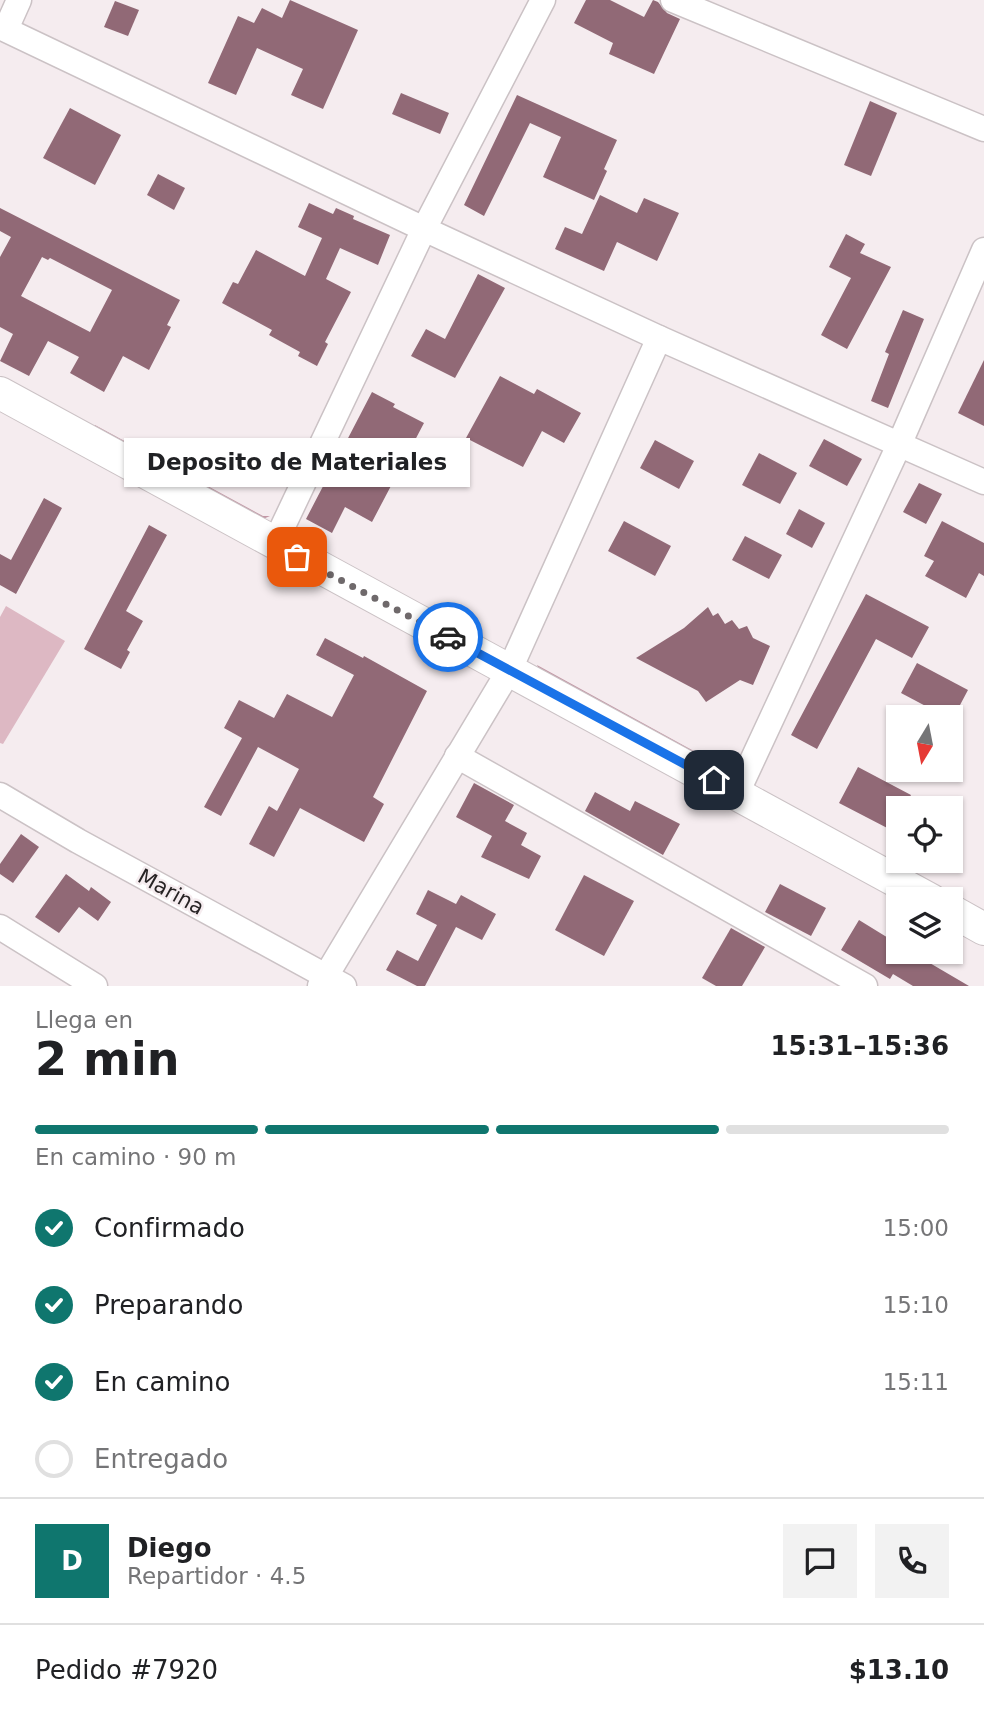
<!DOCTYPE html>
<html lang="es">
<meta charset="utf-8">
<style>
body{margin:0;font-family:"DejaVu Sans",sans-serif;background:#f2f2f2;color:#202124;height:100vh;display:flex;flex-direction:column;font-size:26px;white-space:nowrap}
*{box-sizing:border-box;margin:0}
p{font-size:23px;color:#757577}
.icon{flex:none;width:38px;height:38px;fill:none;stroke:currentColor;stroke-width:2;stroke-linecap:round;stroke-linejoin:round}
.map{position:relative;height:986px;overflow:hidden}
.details{display:flex;flex-direction:column;background:#fff;flex:1}
.details>*{flex:none}
.needle{width:46px;rotate:190deg}
.buttons{position:absolute;left:886px;top:705px;display:grid;gap:14px}
.buttons a{display:grid;place-items:center;width:77px;height:77px;border-radius:0px;background:#fff;box-shadow:0 2px 5px #0004;font-size:35px}
.pin{position:absolute;display:grid;place-items:center;width:60px;height:60px;color:#fff;margin:-30px;border-radius:14px;box-shadow:0 4px 10px #0006}
.courier{position:absolute;display:grid;place-items:center;width:70px;height:70px;margin:-35px;border:5px solid #1a73e8;border-radius:50%;background:#fff;color:#222;box-shadow:0 2px 9px #0007}
.bubble{position:absolute;height:49px;border-radius:0px;background:#fff;box-shadow:0 2px 5px #0004;font-size:23px;font-weight:600;line-height:49px;text-align:center}
.headline em{font-style:normal;font-weight:600}
.headline div{display:flex;flex-direction:column-reverse}
.headline{display:flex;align-items:center;justify-content:space-between;height:119px;padding:0 35px}
h1{font-size:46px;font-weight:600;line-height:52px}
.bar{display:grid;grid-template-columns:repeat(4,1fr);gap:10px 7px;align-content:center;height:84px;padding:0 35px}
.bar i{height:9px;border-radius:5px;background:#e0e0e0}
.bar .on{background:#0f766e}
.bar p{grid-column:span 4}
.line{display:flex;align-items:center;gap:18px;padding:0 35px;border-top:2px solid #e0e0e0}
.line div{flex:1}
.round{display:grid;place-items:center;flex:none;width:74px;height:74px;border-radius:0px;background:#f2f2f2}
ol{padding:0 35px;list-style:none}
li{display:flex;align-items:center;gap:21px;height:77px}
li p{margin-inline-start:auto}
li .icon{padding:7px;border-radius:50%;background:#0f766e;color:#fff;stroke-width:4}
li:last-child{color:#757577}
li i{width:38px;height:38px;border:4px solid #e0e0e0;border-radius:50%}
.map>svg:first-child{display:block}
.green{fill:#ddb8c3}
.water{fill:#c297a5}
.building{fill:#916976;fill-rule:evenodd}
.lines{fill:none;stroke-linecap:round;stroke-linejoin:round}
.minor-casing{stroke:#cbc2c5;stroke-width:27}
.major-casing{stroke:#cbc2c5;stroke-width:34}
.minor{stroke:#fff;stroke-width:24}
.major{stroke:#fff;stroke-width:32}
.done{stroke:#6f696b;stroke-width:7;stroke-dasharray:0 12.6}
.route{stroke:#1a73e8;stroke-width:9}
.labels{text-anchor:middle;stroke-width:5;stroke-linejoin:round;paint-order:stroke}
.street-label{font-size:21px;fill:#272324;stroke:#f5ecef}
</style>
<div class="map">
<svg width="984" height="986" viewBox="0 0 984 986">
<rect width="100%" height="100%" fill="#f5ecef"/>
<path class="green" d="M 6,606 L 65,641 L 3,744 L 0,743 L 0,617 Z"/>
<g class="water">
<path d="M 95,425 L 263,516 L 270,516 L 263,519 L 92,430 Z"/>
<path d="M 537,665 L 723,767 L 731,770 L 723,773 L 540,672 Z"/>
</g>
<g class="building">
<path d="M 290,0 L 358,30 L 323,109 L 291,95 L 303,69 L 257,48 L 236,95 L 208,83 L 238,16 L 254,23 L 262,8 L 282,18 Z"/>
<path d="M 586,0 L 610,0 L 644,17 L 653,0 L 658,2 L 667,13 L 680,19 L 654,74 L 609,54 L 613,43 L 574,23 Z"/>
<path d="M 115,1 L 139,10 L 128,36 L 104,27 Z"/>
<path d="M 401,93 L 449,113 L 440,134 L 392,114 Z"/>
<path d="M 517,95 L 617,140 L 604,169 L 607,171 L 594,200 L 543,177 L 561,137 L 530,123 L 484,216 L 464,205 Z"/>
<path d="M 870,101 L 897,113 L 871,176 L 844,165 Z"/>
<path d="M 70,108 L 121,135 L 95,185 L 43,158 Z"/>
<path d="M 158,174 L 185,188 L 174,210 L 147,195 Z"/>
<path d="M 600,195 L 637,213 L 644,198 L 679,213 L 657,261 L 617,242 L 604,271 L 555,249 L 565,227 L 582,234 Z"/>
<path d="M 309,203 L 333,214 L 336,208 L 354,216 L 353,219 L 390,235 L 378,265 L 340,248 L 326,279 L 351,292 L 325,342 L 328,344 L 317,366 L 298,356 L 300,352 L 269,335 L 272,330 L 222,303 L 233,282 L 238,284 L 256,250 L 305,276 L 322,238 L 298,227 Z"/>
<path d="M 0,208 L 180,300 L 167,325 L 171,327 L 149,370 L 123,356 L 104,392 L 70,373 L 79,357 L 48,341 L 29,376 L 0,361 L 13,334 L 0,327 L 0,257 L 11,237 L 0,231 ZM 42,257 L 48,260 L 50,258 L 112,290 L 90,332 L 21,296 Z"/>
<path d="M 846,234 L 865,244 L 860,253 L 891,267 L 847,349 L 821,335 L 851,278 L 829,267 Z"/>
<path d="M 478,274 L 505,288 L 455,378 L 411,356 L 426,329 L 445,339 Z"/>
<path d="M 903,310 L 924,319 L 888,408 L 871,401 L 889,354 L 885,352 Z"/>
<path d="M 984,360 L 984,426 L 958,413 Z"/>
<path d="M 500,376 L 534,394 L 537,389 L 581,413 L 564,443 L 542,431 L 523,467 L 466,438 Z"/>
<path d="M 372,392 L 395,404 L 393,407 L 424,423 L 372,522 L 345,507 L 332,533 L 306,519 Z"/>
<path d="M 824,439 L 862,459 L 847,486 L 809,466 Z"/>
<path d="M 655,440 L 694,461 L 679,489 L 640,468 Z"/>
<path d="M 759,453 L 797,473 L 780,504 L 742,485 Z"/>
<path d="M 919,483 L 942,494 L 926,524 L 903,512 Z"/>
<path d="M 44,498 L 62,508 L 16,594 L 0,585 L 0,554 L 11,560 Z"/>
<path d="M 799,509 L 825,523 L 812,548 L 786,534 Z"/>
<path d="M 624,521 L 671,546 L 655,576 L 608,551 Z"/>
<path d="M 942,521 L 984,543 L 984,576 L 979,573 L 966,598 L 925,576 L 934,561 L 924,556 Z"/>
<path d="M 149,525 L 167,535 L 126,611 L 143,621 L 127,650 L 130,652 L 121,669 L 84,649 Z"/>
<path d="M 745,536 L 782,555 L 769,579 L 732,560 Z"/>
<path d="M 866,594 L 929,627 L 912,658 L 876,639 L 817,749 L 791,735 Z"/>
<path d="M 708,607 L 713,616 L 718,613 L 725,624 L 732,620 L 739,629 L 747,626 L 753,638 L 770,646 L 753,685 L 740,680 L 706,702 L 698,691 L 636,658 L 684,628 Z"/>
<path d="M 325,638 L 363,658 L 364,656 L 427,691 L 373,797 L 384,804 L 364,842 L 300,808 L 274,857 L 249,844 L 269,806 L 277,811 L 299,769 L 258,747 L 221,816 L 204,807 L 242,738 L 224,728 L 239,700 L 274,718 L 287,694 L 332,717 L 354,675 L 316,655 Z"/>
<path d="M 917,663 L 968,690 L 952,720 L 901,693 Z"/>
<path d="M 858,767 L 911,795 L 904,808 L 898,808 L 898,821 L 893,831 L 839,803 Z"/>
<path d="M 474,783 L 514,805 L 505,821 L 527,833 L 521,845 L 541,856 L 529,879 L 481,857 L 492,836 L 456,817 Z"/>
<path d="M 595,792 L 630,811 L 635,801 L 680,824 L 663,855 L 585,811 Z"/>
<path d="M 21,834 L 39,847 L 13,883 L 0,874 L 0,864 Z"/>
<path d="M 66,874 L 89,891 L 91,887 L 111,902 L 98,921 L 79,907 L 59,933 L 35,917 Z"/>
<path d="M 584,875 L 634,901 L 604,956 L 555,930 Z"/>
<path d="M 780,884 L 826,908 L 811,936 L 765,912 Z"/>
<path d="M 428,890 L 456,904 L 461,895 L 496,914 L 482,940 L 456,927 L 425,986 L 417,986 L 386,970 L 397,950 L 418,961 L 437,925 L 416,914 Z"/>
<path d="M 859,920 L 898,944 L 898,952 L 911,952 L 969,986 L 913,986 L 893,974 L 890,979 L 841,950 Z"/>
<path d="M 731,928 L 765,947 L 742,986 L 716,986 L 702,978 Z"/>
</g>
<g class="lines">
<g class="minor-casing">
<g id="minor">
<path d="M 673,0 L 984,129"/>
<path d="M 0,27 L 424,229 L 659,338 L 984,482"/>
<path d="M 6,29 L 19,0"/>
<path d="M 274,545 L 424,229 L 543,0"/>
<path d="M 457,756 L 865,986"/>
<path d="M 737,793 L 899,445 L 984,250"/>
<path d="M 0,795 L 78,841 L 344,986"/>
<path d="M 0,927 L 95,986"/>
<path d="M 320,986 L 510,669 L 659,338"/>
</g>
</g>
<g class="major-casing">
<g id="major">
<path d="M 0,393 C 309,564 621,730 931,900"/>
<path d="M 950,910 L 984,929"/>
</g>
</g>
<use href="#minor" class="minor"/>
<use href="#major" class="major"/>
</g>
<g class="lines">
<path class="done" d="M 297,557 L 448,637"/>
<path class="route" d="M 448,637 L 714,780"/>
</g>
<g class="labels">
<g class="street-label">
<text transform="translate(171 892) rotate(29)" y="7">Marina</text>
</g>
</g>
</svg>
<div class="buttons">
<a><svg class="needle" viewBox="-14 -14 28 28"><path d="M0-13l5 13h-10z" fill="#e53935"/><path d="M0 13l5-13h-10z" fill="#757577"/></svg></a>
<a><svg class="icon" aria-label="locate" viewBox="0 0 24 24"><circle cx="12" cy="12" r="6"/><path d="M12 2v4M12 18v4M2 12h4M18 12h4"/></svg></a>
<a><svg class="icon" aria-label="layers" viewBox="0 0 24 24"><path d="M12 4l9 5-9 5-9-5zM3 14l9 5 9-5"/></svg></a>
</div>
<div class="pin" style="left:297px;top:557px;background:#ea580c"><svg class="icon" aria-label="bag" viewBox="0 0 24 24"><path d="M5 8h14l-1 12H6zM9 8a3 3 0 0 1 6 0"/></svg></div>
<div class="pin" style="left:714px;top:780px;background:#1f2937"><svg class="icon" aria-label="home" viewBox="0 0 24 24"><path d="M3 11l9-7 9 7M6 9v11h12V9"/></svg></div>
<div class="courier" style="left:448px;top:637px"><svg class="icon" aria-label="car" viewBox="0 0 24 24"><path d="M5 17H2v-5l4-1 3-4h7l3 4 3 1v5h-3M9 17h6M6 11h13"/><circle cx="7" cy="17" r="2"/><circle cx="17" cy="17" r="2"/></svg></div>
<div class="bubble" style="left:124px;top:438px;width:346px">Deposito de Materiales</div>
</div>
<section class="details">
<div class="headline"><div><h1>2 min</h1><p>Llega en</p></div><em>15:31–15:36</em></div>
<div class="bar"><i class="on"></i><i class="on"></i><i class="on"></i><i></i><p>En camino · 90 m</p></div>
<ol>
<li><svg class="icon" aria-label="check" viewBox="0 0 24 24"><path d="M5 12l5 5 9-10"/></svg>Confirmado<p>15:00</p></li>
<li><svg class="icon" aria-label="check" viewBox="0 0 24 24"><path d="M5 12l5 5 9-10"/></svg>Preparando<p>15:10</p></li>
<li><svg class="icon" aria-label="check" viewBox="0 0 24 24"><path d="M5 12l5 5 9-10"/></svg>En camino<p>15:11</p></li>
<li><i></i>Entregado</li>
</ol>
<div class="line" style="height:126px"><b class="round" style="background:#0f766e;color:#fff">D</b><div><b>Diego</b><p>Repartidor · 4.5</p></div><a class="round"><svg class="icon" aria-label="chat" viewBox="0 0 24 24"><path d="M4 5h16v11H9l-5 4z"/></svg></a><a class="round"><svg class="icon" aria-label="phone" viewBox="0 0 24 24"><path d="M5 4h4l2 5-3 2q2 4 5 5l2-3 5 2v4C11 20 4 13 5 4z"/></svg></a></div>
<div class="line" style="height:91px"><div>Pedido #7920</div><b>$13.10</b></div>
</section>
